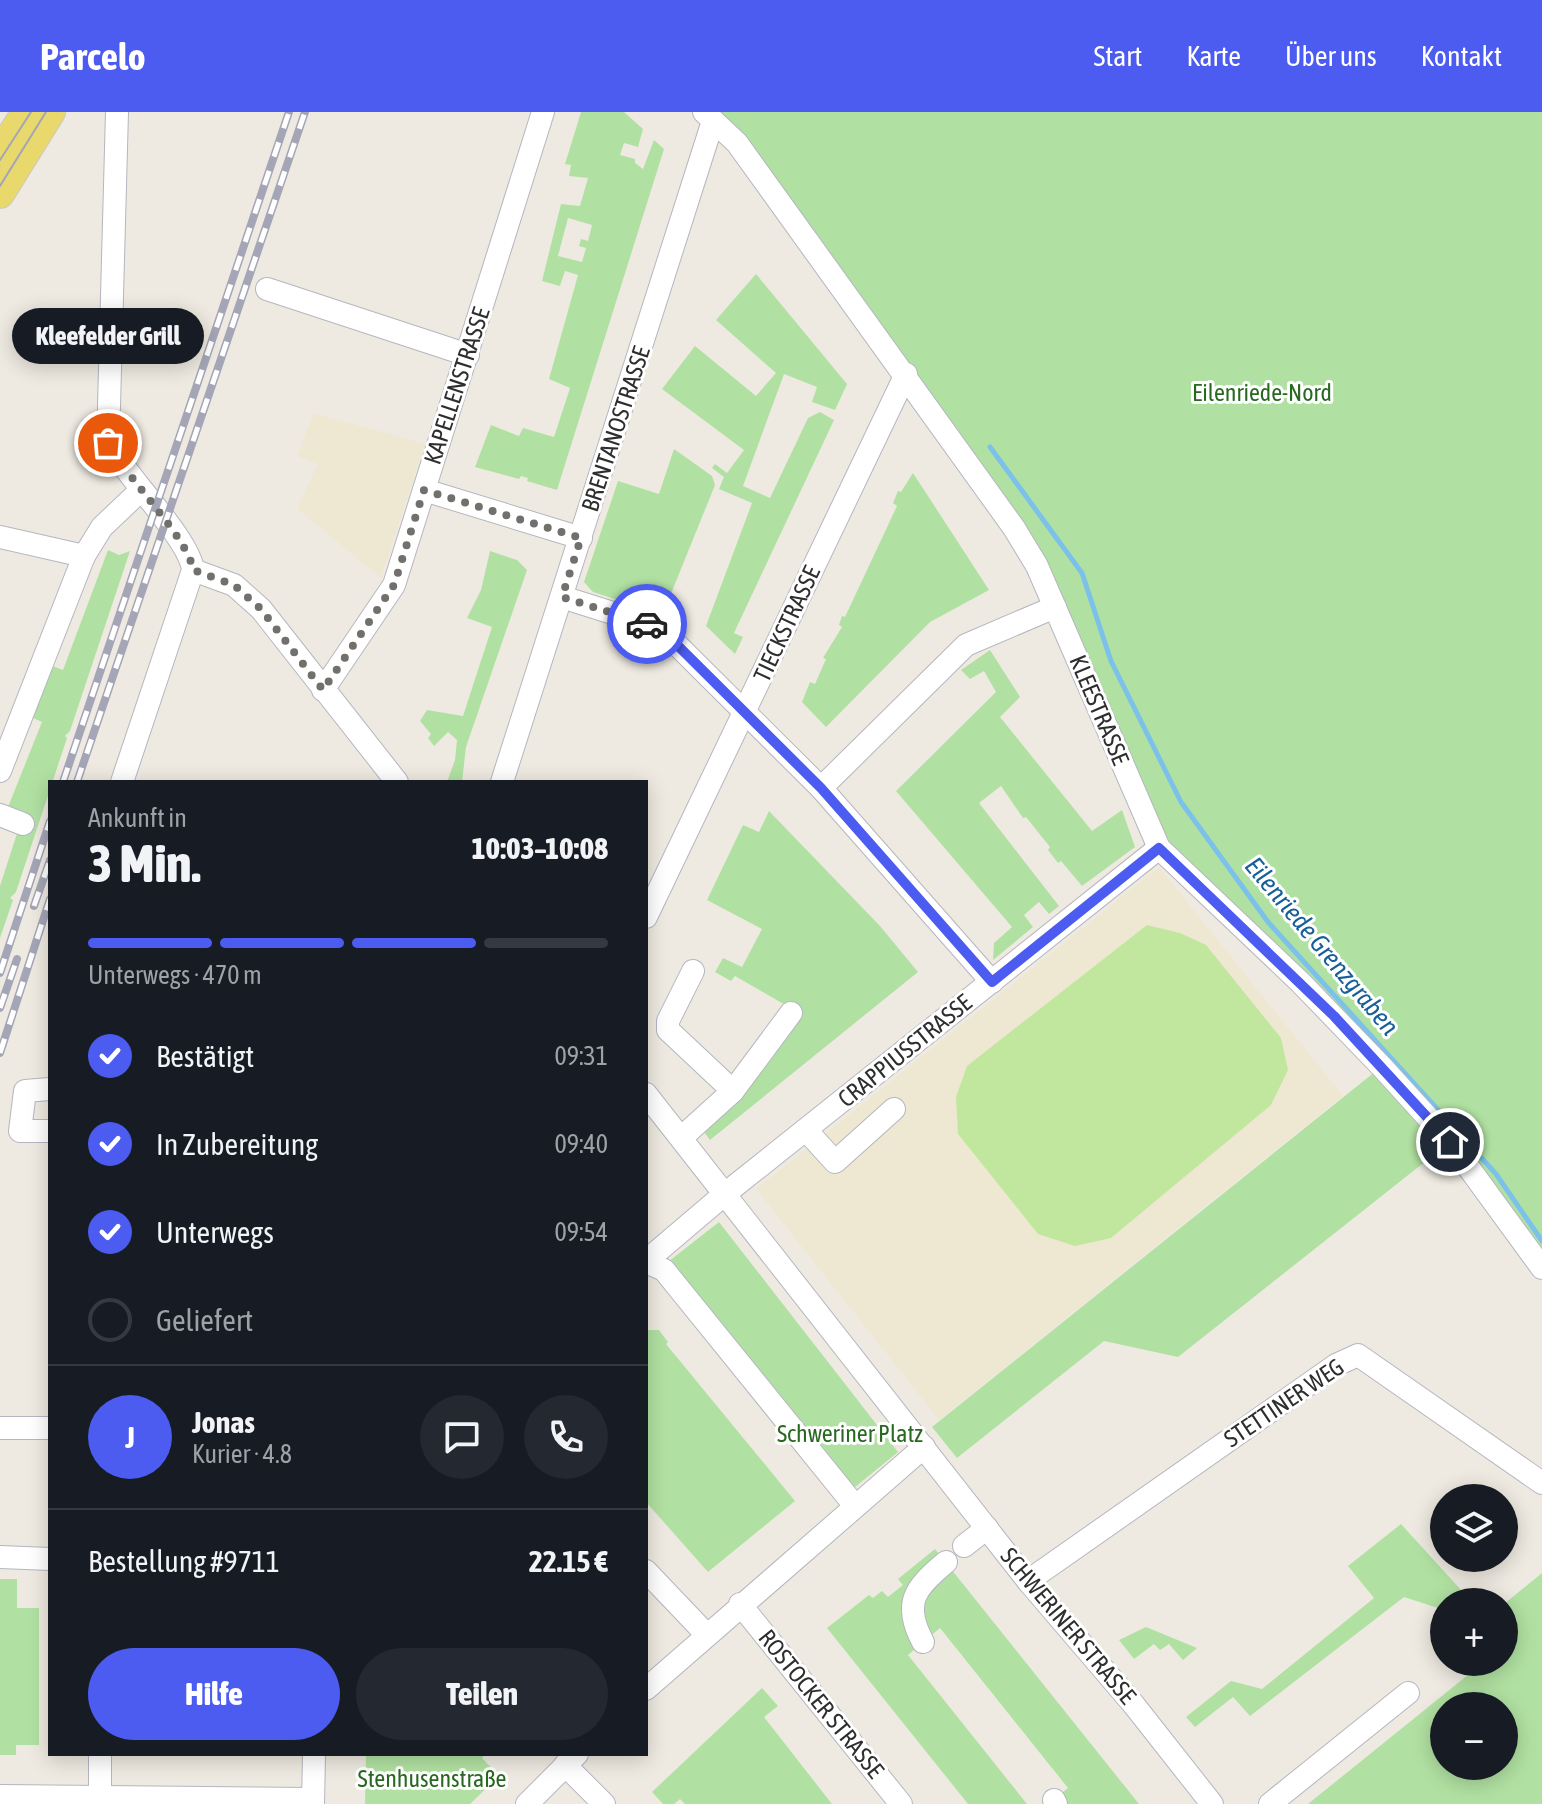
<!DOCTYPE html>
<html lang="de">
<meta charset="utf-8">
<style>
body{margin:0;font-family:"Asap Condensed",sans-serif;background:#242831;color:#f1f3f6;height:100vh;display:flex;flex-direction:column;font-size:30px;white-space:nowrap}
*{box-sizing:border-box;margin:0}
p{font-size:26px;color:#9ea1a6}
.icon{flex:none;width:44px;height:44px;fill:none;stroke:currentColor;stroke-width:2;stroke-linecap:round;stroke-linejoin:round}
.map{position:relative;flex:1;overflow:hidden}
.panel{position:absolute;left:48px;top:668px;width:600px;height:976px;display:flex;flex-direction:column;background:#171b24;border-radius:0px;box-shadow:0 4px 20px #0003}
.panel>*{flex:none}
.controls{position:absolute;left:1430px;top:1372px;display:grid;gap:16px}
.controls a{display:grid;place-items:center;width:88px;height:88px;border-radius:50%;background:#171b24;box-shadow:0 4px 20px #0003;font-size:40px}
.pin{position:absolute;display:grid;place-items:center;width:68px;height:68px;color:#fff;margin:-34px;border:4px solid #fff;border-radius:50%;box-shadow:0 2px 8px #0007}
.courier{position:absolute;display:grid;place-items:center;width:80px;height:80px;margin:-40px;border:6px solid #4c5bf0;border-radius:50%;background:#fff;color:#222;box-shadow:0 2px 10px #0007}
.bubble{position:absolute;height:56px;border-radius:28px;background:#171b24;box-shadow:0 4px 20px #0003;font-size:26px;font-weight:800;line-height:56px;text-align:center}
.summary em{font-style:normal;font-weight:800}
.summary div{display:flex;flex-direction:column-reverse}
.summary{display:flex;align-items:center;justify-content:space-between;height:136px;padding:0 40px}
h1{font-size:52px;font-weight:800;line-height:60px}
.bar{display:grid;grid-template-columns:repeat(4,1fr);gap:12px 8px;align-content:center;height:96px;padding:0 40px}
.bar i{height:10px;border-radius:6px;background:#363941}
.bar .current{background:#4c5bf0}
.bar p{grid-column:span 4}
.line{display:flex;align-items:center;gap:20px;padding:0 40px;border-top:2px solid #363941}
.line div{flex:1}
.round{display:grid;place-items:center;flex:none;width:84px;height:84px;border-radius:42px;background:#242831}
ol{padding:0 40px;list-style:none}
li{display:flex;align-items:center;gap:24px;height:88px}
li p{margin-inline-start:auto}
li .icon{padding:8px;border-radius:50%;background:#4c5bf0;color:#fff;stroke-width:4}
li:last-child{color:#9ea1a6}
li i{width:44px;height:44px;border:4px solid #363941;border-radius:50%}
.cta{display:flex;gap:16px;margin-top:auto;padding:16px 40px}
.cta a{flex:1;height:92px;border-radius:48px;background:#4c5bf0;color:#fff;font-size:32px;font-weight:800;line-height:92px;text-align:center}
.cta a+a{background:#242831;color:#f1f3f6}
header{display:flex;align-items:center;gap:48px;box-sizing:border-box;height:112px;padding:0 40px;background:#4c5bf0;color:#fff}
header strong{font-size:38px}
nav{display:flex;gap:44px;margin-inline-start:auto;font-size:28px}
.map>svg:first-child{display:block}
.education{fill:#eee8d2}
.green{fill:#b1e1a2;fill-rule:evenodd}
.pitch{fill:#c1e79e}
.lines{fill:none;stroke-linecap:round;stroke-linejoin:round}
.stream{stroke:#7cc1e9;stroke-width:5}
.minor-casing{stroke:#b5b6c0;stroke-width:24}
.major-casing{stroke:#c9c9c9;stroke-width:30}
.minor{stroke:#fff;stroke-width:22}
.major{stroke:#e9d86b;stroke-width:28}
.tram{stroke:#a4a5b6;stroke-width:2}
.rail-casing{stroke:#a4a5b6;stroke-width:8}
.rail{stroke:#fff;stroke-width:5;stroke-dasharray:15;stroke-linecap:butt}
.done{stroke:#71706d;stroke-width:8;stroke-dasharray:0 14.4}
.route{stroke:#4c5bf0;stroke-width:10}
.labels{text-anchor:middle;stroke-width:6;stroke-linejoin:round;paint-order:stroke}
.street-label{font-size:24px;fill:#2e2e2e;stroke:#fff}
.park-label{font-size:24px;fill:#286820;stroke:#fff}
.water-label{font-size:26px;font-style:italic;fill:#165f99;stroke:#fff}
</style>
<header>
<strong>Parcelo</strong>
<nav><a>Start</a><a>Karte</a><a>Über uns</a><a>Kontakt</a></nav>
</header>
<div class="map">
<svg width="1542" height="1692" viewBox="0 0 1542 1692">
<rect width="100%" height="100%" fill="#eeeae1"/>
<g class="education">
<path d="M 314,301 L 425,332 L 381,466 L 297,396 L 318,352 L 297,344 Z"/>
<path d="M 1159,755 L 1343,984 L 939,1308 L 756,1077 Z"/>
</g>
<g class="green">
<path d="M 581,0 L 624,0 L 643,17 L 638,35 L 624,31 L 620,43 L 635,47 L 635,51 L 643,57 L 654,28 L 664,37 L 557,378 L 527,369 L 528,366 L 521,364 L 519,367 L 475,355 L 491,313 L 519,324 L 523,316 L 554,325 L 570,276 L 549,267 L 578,163 L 565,159 L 560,174 L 542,169 L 561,92 L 580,94 L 588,66 L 569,64 L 571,53 L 565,52 ZM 568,106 L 592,113 L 588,129 L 581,127 L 579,134 L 586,136 L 582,150 L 558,144 Z"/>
<path d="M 704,0 L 1542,0 L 1542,1156 L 1450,1030 L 1178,1245 L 1104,1229 L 957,1346 L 932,1315 L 1381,955 L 1173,753 L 1037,454 Z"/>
<path d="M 756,162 L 847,272 L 835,298 L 812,290 L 817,275 L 784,262 L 743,374 L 770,386 L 808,306 L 820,300 L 834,308 L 734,521 L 743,525 L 735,542 L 706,514 L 752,391 L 719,377 L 724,365 L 712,356 L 715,352 L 727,361 L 744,338 L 662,277 L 695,234 L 756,284 L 776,261 L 716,208 Z"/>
<path d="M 674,337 L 712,364 L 715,373 L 666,494 L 640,483 L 636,494 L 593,480 L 584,470 L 618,369 L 659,382 Z"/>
<path d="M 913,361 L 989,478 L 930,510 L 826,615 L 802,590 L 810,570 L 815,572 L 826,547 L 823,546 L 842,515 L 839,513 L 842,504 L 845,505 L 897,394 L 893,391 L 898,379 L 901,380 Z"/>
<path d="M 108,438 L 119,443 L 130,439 L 70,619 L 65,624 L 67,626 L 16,780 L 10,786 L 13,788 L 0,826 L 0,774 L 22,706 L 6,700 L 42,610 L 22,601 L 43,550 L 63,558 Z"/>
<path d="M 490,439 L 517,448 L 527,458 L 466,635 L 462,670 L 447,670 L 455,648 L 457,628 L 448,620 L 434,634 L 428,626 L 431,622 L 420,609 L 427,598 L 463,604 L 492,515 L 467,506 L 481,478 Z"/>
<path d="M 990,538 L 1020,585 L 1000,605 L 1092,719 L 1122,698 L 1135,735 L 1082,774 L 1061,749 L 1058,751 L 1048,738 L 1050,735 L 1026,705 L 1023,706 L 1001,674 L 979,691 L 1059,794 L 1049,802 L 1039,790 L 1024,803 L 1033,815 L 993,848 L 994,831 L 1012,815 L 896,679 L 996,580 L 984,559 L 970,567 L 961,558 Z"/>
<path d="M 769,699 L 880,814 L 918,860 L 710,1028 L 704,1020 L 787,894 L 735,864 L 731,869 L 715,860 L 723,846 L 742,855 L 762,817 L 707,788 L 743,713 L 759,720 Z"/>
<path d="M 719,1110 L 898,1340 L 849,1380 L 664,1153 Z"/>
<path d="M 646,1218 L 659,1218 L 668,1230 L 666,1232 L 795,1389 L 708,1460 L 646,1390 Z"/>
<path d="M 1401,1412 L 1472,1490 L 1444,1490 L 1444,1498 L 1404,1485 L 1250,1604 L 1233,1585 L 1195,1615 L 1186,1605 L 1231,1569 L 1262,1577 L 1374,1486 L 1348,1454 Z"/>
<path d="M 935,1437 L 1139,1692 L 1048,1692 L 1068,1676 L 940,1516 L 908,1543 L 1027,1692 L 968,1692 L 827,1516 L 869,1483 L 873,1486 L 882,1479 L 888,1485 L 903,1473 L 898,1467 Z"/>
<path d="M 1542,1461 L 1542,1692 L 1308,1692 L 1484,1550 L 1504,1550 L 1504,1492 ZM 1444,1594 L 1504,1594 L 1504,1654 L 1444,1654 Z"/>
<path d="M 0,1467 L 17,1467 L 17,1496 L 39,1496 L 39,1633 L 16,1633 L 16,1643 L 0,1643 Z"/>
<path d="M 1146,1515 L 1197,1536 L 1183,1548 L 1169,1532 L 1160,1538 L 1154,1532 L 1134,1547 L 1119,1528 Z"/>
<path d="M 762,1576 L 778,1594 L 764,1605 L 832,1692 L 685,1692 L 680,1687 L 674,1692 L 663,1692 L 652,1680 Z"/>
<path d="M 366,1642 L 485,1642 L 482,1646 L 499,1664 L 470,1692 L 365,1692 Z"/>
</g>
<path class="pitch" d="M 1147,813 L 1180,821 L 1206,833 L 1281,926 L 1288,958 L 1271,993 L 1111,1126 L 1075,1134 L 1038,1122 L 958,1022 L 956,985 L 967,954 Z"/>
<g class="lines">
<path class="stream" d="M 990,335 L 1082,461 L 1111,549 L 1181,690 L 1268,810 L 1496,1062 L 1542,1129"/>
<g class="minor-casing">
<g id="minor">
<path d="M 117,0 L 108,331 C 126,364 190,428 193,458 L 122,670"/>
<path d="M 704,0 L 737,31 L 1014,416 L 1037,454 L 1159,736 L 1300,870 L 1382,955 L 1450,1030 L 1542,1156"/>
<path d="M 267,177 L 468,243"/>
<path d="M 424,378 L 581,426"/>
<path d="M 0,425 L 84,444"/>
<path d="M 193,458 L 234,473 L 261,497 L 397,670"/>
<path d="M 562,485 L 660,516 L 821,676 L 992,870"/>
<path d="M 323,578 L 394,473 L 543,0"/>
<path d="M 0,659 L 84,444 L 102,415 L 140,379"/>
<path d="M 502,670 L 713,9"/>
<path d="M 821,676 L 966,533 L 1055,495"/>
<path d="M 0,703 L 23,712"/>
<path d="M 646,805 L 906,262"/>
<path d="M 50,977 L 25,979 L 20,1019 L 50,1019"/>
<path d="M 733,979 L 791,901"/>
<path d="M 646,982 L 1028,1469 L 1134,1593 L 1212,1692"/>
<path d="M 806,1018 L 835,1050 L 894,997"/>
<path d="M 681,1026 L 733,979 L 668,918 L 668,909 L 693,859"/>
<path d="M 646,1149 L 726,1081 L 1159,736"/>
<path d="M 646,1150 L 664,1158 L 855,1394"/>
<path d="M 0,1316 L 50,1316"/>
<path d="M 964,1434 L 987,1416"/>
<path d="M 0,1445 L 50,1447"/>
<path d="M 646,1459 L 706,1522"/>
<path d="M 1028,1469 L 1336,1253 L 1358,1243 L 1542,1371"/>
<path d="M 740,1492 L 901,1692"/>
<path d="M 923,1530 C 902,1491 915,1476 946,1450"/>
<path d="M 646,1577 L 924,1335"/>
<path d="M 565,1653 L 604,1692"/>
<path d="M 0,1684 L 313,1687"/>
<path d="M 1054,1688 L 1056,1692"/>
<path d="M 100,1692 L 100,1642"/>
<path d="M 313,1692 L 314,1642"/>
<path d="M 527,1692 L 577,1642"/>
<path d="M 1270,1692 L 1408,1581"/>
</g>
</g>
<g class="major-casing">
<g id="major">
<path d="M 0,40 L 26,0"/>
<path d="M 0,82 L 51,0"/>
</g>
</g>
<use href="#minor" class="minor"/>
<use href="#major" class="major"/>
<g class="tram">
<path d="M 0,48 L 31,0"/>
<path d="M 0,74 L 46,0"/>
</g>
<g class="rail-casing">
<g id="rail">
<path d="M 63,670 L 289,0"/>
<path d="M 77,670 L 305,0"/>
<path d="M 34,794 L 50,748"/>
<path d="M 0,861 L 50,709"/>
<path d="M 0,896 L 17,847"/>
<path d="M 0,941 L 50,787"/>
</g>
</g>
<use href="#rail" class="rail"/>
</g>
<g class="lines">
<path class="done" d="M 108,331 C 126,365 189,427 193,458 L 234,473 L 261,497 L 323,578 L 394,473 L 424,378 L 581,426 L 562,485 L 647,512"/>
<path class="route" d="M 647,512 L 660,516 L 821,676 L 992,870 L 1159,736 L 1334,904 L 1450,1030"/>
</g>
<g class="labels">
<g class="street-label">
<text transform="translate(457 274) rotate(-72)" y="8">KAPELLENSTRASSE</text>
<text transform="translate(616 317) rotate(-72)" y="8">BRENTANOSTRASSE</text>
<text transform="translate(787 512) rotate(-65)" y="8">TIECKSTRASSE</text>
<text transform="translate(1099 598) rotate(67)" y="8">KLEESTRASSE</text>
<text transform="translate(905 939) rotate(-39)" y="8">CRAPPIUSSTRASSE</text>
<text transform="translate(1284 1291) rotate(-34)" y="8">STETTINER WEG</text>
<text transform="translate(1068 1514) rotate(50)" y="8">SCHWERINER STRASSE</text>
<text transform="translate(821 1592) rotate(51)" y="8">ROSTOCKER STRASSE</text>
</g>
<g class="park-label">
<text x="1262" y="289">Eilenriede-Nord</text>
<text x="850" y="1330">Schweriner Platz</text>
<text x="432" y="1675">Stenhusenstraße</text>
</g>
<g class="water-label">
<text transform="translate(1322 834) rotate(50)" y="9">Eilenriede Grenzgraben</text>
</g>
</g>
</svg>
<div class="controls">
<a><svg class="icon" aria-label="layers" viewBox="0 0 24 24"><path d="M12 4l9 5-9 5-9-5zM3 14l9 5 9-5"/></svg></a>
<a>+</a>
<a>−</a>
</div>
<div class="pin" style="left:108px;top:331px;background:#ea580c"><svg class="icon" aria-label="bag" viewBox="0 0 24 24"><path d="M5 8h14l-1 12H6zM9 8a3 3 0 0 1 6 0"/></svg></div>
<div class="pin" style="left:1450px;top:1030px;background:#1f2937"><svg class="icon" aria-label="home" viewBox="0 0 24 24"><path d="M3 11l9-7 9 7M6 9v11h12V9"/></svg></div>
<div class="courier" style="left:647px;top:512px"><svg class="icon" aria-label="car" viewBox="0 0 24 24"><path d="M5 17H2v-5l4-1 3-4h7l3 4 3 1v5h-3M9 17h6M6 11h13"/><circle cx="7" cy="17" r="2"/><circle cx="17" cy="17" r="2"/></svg></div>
<div class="bubble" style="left:12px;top:196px;width:192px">Kleefelder Grill</div>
<section class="panel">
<div class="summary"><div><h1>3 Min.</h1><p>Ankunft in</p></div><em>10:03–10:08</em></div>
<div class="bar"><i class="current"></i><i class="current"></i><i class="current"></i><i></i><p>Unterwegs · 470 m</p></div>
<ol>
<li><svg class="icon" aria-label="check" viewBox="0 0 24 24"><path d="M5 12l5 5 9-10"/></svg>Bestätigt<p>09:31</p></li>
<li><svg class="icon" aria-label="check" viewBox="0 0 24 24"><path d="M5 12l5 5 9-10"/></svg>In Zubereitung<p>09:40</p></li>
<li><svg class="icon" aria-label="check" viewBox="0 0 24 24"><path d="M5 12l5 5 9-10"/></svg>Unterwegs<p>09:54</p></li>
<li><i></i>Geliefert</li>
</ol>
<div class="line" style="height:144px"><b class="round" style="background:#4c5bf0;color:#fff">J</b><div><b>Jonas</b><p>Kurier · 4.8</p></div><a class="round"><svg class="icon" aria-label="chat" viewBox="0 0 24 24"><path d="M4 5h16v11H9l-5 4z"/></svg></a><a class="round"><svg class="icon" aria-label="phone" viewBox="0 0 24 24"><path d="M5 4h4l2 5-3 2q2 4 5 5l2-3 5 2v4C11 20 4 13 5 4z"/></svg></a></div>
<div class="line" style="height:104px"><div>Bestellung #9711</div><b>22.15 €</b></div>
<div class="cta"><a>Hilfe</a><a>Teilen</a></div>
</section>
</div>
